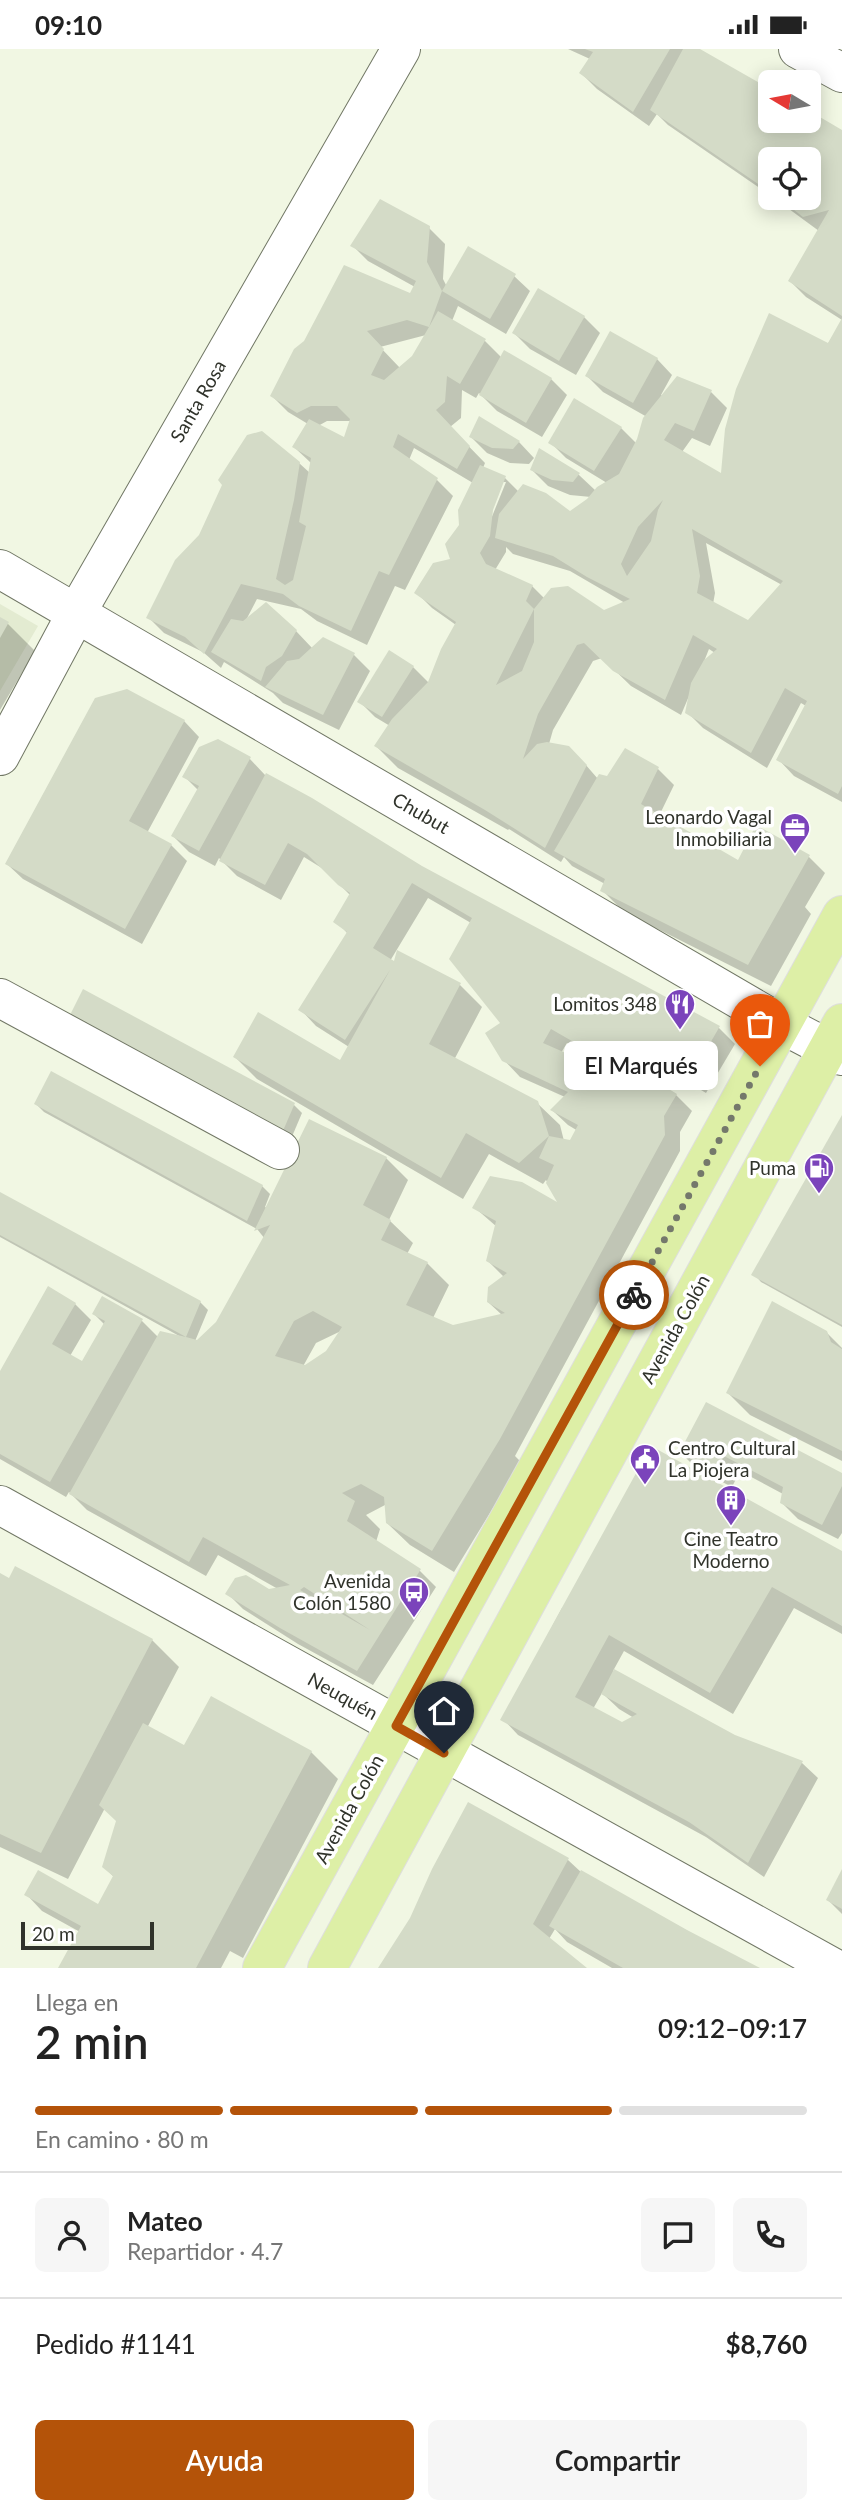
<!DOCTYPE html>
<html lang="es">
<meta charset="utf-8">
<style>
body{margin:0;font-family:Lato,sans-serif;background:#f6f6f6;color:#222;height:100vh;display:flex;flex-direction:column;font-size:26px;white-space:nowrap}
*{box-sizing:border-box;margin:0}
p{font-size:23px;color:#767676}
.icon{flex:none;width:38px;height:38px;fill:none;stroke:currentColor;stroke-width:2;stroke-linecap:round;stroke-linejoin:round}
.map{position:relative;height:1919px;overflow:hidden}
.panel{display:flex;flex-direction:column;background:#fff;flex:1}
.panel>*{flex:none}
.needle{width:46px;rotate:280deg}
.controls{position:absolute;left:758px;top:21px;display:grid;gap:14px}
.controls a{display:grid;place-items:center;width:63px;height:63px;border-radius:10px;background:#fff;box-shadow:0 4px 18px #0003;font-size:35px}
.scale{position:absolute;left:21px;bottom:18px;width:133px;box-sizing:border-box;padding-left:7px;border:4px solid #30332b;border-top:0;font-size:19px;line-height:24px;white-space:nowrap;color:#30332b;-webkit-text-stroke:5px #fff;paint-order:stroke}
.pin{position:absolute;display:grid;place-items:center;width:60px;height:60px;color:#fff;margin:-72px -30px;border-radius:50% 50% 50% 0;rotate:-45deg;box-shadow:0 0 7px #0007}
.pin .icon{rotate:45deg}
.courier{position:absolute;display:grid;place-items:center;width:70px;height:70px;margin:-35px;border:5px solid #b45309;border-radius:50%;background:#fff;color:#222;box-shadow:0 2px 9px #0007}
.bubble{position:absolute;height:49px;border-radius:10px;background:#fff;box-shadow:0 4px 18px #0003;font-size:23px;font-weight:600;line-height:49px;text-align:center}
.overview em{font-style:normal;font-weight:600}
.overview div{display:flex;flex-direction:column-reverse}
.overview{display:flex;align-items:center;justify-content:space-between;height:119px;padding:0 35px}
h1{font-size:46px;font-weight:600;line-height:52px}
.bar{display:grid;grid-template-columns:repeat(4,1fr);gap:10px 7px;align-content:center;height:84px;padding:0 35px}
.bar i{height:9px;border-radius:5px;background:#e0e0e0}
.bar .on{background:#b45309}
.bar p{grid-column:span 4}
.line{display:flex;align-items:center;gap:18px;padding:0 35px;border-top:2px solid #e0e0e0}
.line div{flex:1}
.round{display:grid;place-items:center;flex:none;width:74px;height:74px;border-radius:10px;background:#f6f6f6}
.primary-button{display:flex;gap:14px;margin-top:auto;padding:14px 35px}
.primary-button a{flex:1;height:80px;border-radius:10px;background:#b45309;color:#fff;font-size:28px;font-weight:600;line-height:80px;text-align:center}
.primary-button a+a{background:#f6f6f6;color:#222}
.status{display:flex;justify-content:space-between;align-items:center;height:49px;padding:0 35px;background:#fff;direction:ltr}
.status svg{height:19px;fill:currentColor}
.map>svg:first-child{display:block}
.built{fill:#e3ebd1}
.shadow{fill:#0003;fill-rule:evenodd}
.building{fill:#d4dbc7;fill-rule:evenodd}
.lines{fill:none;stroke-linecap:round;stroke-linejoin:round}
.minor-casing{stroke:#717765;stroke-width:40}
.major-casing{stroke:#dededd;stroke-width:40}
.minor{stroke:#fff;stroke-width:38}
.major{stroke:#ddefa6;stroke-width:38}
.done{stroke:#74786b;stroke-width:7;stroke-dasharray:0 12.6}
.route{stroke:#b45309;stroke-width:9}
.labels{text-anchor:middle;stroke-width:7;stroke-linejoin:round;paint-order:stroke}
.street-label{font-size:19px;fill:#30332b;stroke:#fff}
.poi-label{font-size:19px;fill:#30332b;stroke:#fff;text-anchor:end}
</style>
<div class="status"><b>09:10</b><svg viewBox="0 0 49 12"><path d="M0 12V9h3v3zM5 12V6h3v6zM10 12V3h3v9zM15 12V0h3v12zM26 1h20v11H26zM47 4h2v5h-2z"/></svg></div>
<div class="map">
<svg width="842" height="1919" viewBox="0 0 842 1919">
<rect width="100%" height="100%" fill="#f1f7e3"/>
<path class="built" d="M 0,555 L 38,577 L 0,642 Z"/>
<g class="shadow">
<path d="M 568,0 L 696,0 L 770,42 L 770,72 L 808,72 L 842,83 L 842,271 L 806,248 L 790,232 L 819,182 L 774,149 L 808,149 L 808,110 L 770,110 L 770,146 L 668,76 L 657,65 L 649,77 L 597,40 L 581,24 L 590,10 Z"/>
<path d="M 429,179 L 445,195 L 443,230 L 447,238 L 514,227 L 530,242 L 506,285 L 458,257 L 452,272 L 484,291 L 502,309 L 551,330 L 567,346 L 542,388 L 497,362 L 479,344 L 476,349 L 462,341 L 461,369 L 450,378 L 485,414 L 483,419 L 505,429 L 519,443 L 570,464 L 591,448 L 570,446 L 548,437 L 532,421 L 540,402 L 579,426 L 596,442 L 607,434 L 566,409 L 550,393 L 621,379 L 637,395 L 647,368 L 603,343 L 587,327 L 657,310 L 672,326 L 661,346 L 663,347 L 711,343 L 727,359 L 710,397 L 692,389 L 682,403 L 723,426 L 827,296 L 842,273 L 842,753 L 794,727 L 779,711 L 806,657 L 801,654 L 767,719 L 703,679 L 687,663 L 689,647 L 681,666 L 631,637 L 602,609 L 593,612 L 553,681 L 549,695 L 585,715 L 598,730 L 608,729 L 625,701 L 658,720 L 674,736 L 659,767 L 745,817 L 757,778 L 809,808 L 825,824 L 805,858 L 811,865 L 771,937 L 624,863 L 602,841 L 605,835 L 572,817 L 564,808 L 561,813 L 509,780 L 508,781 L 398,719 L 376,697 L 390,677 L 375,668 L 359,652 L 389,603 L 413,618 L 429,634 L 456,576 L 432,559 L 416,543 L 453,511 L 473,434 L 414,399 L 409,411 L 437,431 L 453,447 L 405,541 L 395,537 L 367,596 L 317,572 L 301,560 L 257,550 L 245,573 L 296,582 L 313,600 L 323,591 L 354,606 L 370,622 L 339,681 L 283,654 L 273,644 L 224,613 L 221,619 L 203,603 L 164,584 L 148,568 L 299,414 L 310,424 L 311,414 L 294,398 L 308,375 L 288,363 L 272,347 L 411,246 L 415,238 L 368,212 L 352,196 ZM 426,286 L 414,308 L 400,319 L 380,298 ZM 327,372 L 351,372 L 345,390 L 318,377 ZM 502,433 L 506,433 L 491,470 L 488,468 ZM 706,494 L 782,536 L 749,573 L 713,555 L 715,544 ZM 506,498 L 513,505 L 570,522 L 625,554 L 604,563 L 545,550 L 532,537 L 495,521 L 506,503 ZM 709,600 L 715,604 L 703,615 Z"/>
<path d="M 584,268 L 600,284 L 576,326 L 530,300 L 514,284 Z"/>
<path d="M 471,388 L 519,393 L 534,409 L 529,415 L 510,414 L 487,404 Z"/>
<path d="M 0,570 L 8,575 L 35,602 L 0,661 Z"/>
<path d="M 184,672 L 199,688 L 147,784 L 171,796 L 187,812 L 142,895 L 23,830 L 7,815 Z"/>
<path d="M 249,709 L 265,726 L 311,751 L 422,818 L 719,979 L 735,995 L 706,1044 L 654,1013 L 645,1027 L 676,1046 L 692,1062 L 680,1083 L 680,1102 L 515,1407 L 521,1413 L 454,1523 L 410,1496 L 387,1474 L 387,1457 L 385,1456 L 366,1466 L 380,1480 L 376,1493 L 420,1522 L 436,1538 L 373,1636 L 298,1595 L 243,1560 L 227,1544 L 278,1540 L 218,1506 L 206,1527 L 87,1461 L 69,1443 L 66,1448 L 0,1410 L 0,1326 L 75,1255 L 91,1271 L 70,1307 L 83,1314 L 105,1276 L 94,1265 L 142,1272 L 158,1288 L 181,1288 L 0,1188 L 0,1145 L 200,1253 L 208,1261 L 193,1297 L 217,1275 L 265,1190 L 257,1180 L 44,1063 L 36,1055 L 262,1137 L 270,1145 L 265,1158 L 267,1159 L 386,1109 L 408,1131 L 389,1171 L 413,1194 L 407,1205 L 427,1214 L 449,1236 L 433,1269 L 453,1277 L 502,1266 L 488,1253 L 504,1228 L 488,1212 L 497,1178 L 474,1158 L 561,1158 L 546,1131 L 543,1135 L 489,1105 L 463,1150 L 257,1030 L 235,1008 L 341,1013 L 349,998 L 316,977 L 301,961 L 348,885 L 336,872 L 351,847 L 325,821 L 304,808 L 281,851 L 237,827 L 219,809 L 215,817 L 189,803 L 173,787 L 199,742 L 184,727 ZM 428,849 L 471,874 L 503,975 L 504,1011 L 520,1028 L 565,1048 L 552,1061 L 568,1076 L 578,1082 L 571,1093 L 564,1092 L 560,1076 L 537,1054 L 454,1011 L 482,958 L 460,936 L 390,912 ZM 567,994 L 642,1037 L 638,1043 L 561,1004 ZM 341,1282 L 328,1303 L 301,1321 L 316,1294 Z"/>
<path d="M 84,942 L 294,1056 L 302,1064 L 288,1097 Z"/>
<path d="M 842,1069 L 842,1278 L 761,1233 L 754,1225 Z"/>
<path d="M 826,1283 L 842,1299 L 842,1412 L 750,1366 L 728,1344 Z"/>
<path d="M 707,1355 L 842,1426 L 842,1484 L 838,1490 L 798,1470 L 782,1454 L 783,1445 L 740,1422 L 732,1438 L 697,1420 L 681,1404 Z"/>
<path d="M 842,1504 L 842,1585 L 794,1559 L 733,1665 L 624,1602 L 613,1622 L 734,1688 L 802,1714 L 818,1729 L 764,1828 L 706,1788 L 518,1686 L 503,1670 L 562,1559 ZM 602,1644 L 619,1660 L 634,1669 L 623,1675 L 593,1660 Z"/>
<path d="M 0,1526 L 152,1591 L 179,1618 L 147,1679 L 185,1699 L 311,1703 L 338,1730 L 243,1909 L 230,1902 L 221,1919 L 60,1919 L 80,1883 L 42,1862 L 27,1846 L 98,1857 L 114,1828 L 104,1818 L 118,1772 L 105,1759 L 68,1830 L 0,1798 Z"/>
<path d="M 469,1756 L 568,1811 L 582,1824 L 755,1919 L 612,1919 L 567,1893 L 555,1880 L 549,1890 L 584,1919 L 380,1919 L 411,1870 Z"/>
<path d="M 842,1824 L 842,1865 L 828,1851 Z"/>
</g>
<g class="building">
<path d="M 585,0 L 670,0 L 633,63 L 579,24 L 593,3 Z"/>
<path d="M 683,0 L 700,0 L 770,40 L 770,72 L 808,72 L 808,61 L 842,81 L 842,267 L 788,232 L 829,161 L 803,168 L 779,149 L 808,149 L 808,110 L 770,110 L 770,143 L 650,61 Z"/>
<path d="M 380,150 L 430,177 L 427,213 L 442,242 L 429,278 L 438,262 L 486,290 L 460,335 L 447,327 L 445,353 L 436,361 L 470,397 L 457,420 L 398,385 L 393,398 L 438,429 L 389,526 L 379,522 L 351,582 L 299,557 L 283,545 L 241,535 L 204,605 L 185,588 L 146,569 L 175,511 L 199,486 L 222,436 L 218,431 L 247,386 L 262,382 L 300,413 L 294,451 L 276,530 L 285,536 L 293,531 L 306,477 L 299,473 L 311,409 L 292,398 L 309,370 L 344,388 L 350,370 L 337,357 L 311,357 L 297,364 L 270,347 L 294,300 L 304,292 L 344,216 L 410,244 L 416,232 L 350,197 ZM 407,271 L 429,278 L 412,307 L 384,331 L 371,326 L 384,300 L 367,282 Z"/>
<path d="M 468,197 L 516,225 L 490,270 L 442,242 Z"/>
<path d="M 538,239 L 585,267 L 559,312 L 512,284 Z"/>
<path d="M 769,264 L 828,294 L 842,269 L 842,737 L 838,745 L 776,711 L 807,652 L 785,639 L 751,704 L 685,664 L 691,634 L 704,611 L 717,600 L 693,586 L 665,651 L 613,622 L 584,594 L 577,596 L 538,665 L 523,710 L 537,695 L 547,693 L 569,697 L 587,716 L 545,799 L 485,761 L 374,697 L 392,670 L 428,633 L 441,600 L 456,573 L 414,544 L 433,514 L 450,510 L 445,495 L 459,476 L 458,461 L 480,416 L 506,427 L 493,461 L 490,487 L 480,504 L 486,515 L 533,536 L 526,552 L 534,560 L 551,539 L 568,537 L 604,561 L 630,550 L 587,528 L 553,507 L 495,489 L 499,465 L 523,435 L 546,444 L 570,462 L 587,450 L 597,438 L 619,425 L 637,390 L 643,369 L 677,327 L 712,341 L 694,382 L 675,374 L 664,391 L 721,424 L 725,380 L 736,340 ZM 663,451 L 658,461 L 651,492 L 627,527 L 621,515 L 638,478 ZM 692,480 L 783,532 L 748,571 L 697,544 L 700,527 ZM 534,560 L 534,593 L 522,622 L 496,636 Z"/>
<path d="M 610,282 L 658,309 L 633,354 L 585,327 Z"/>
<path d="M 504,301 L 552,329 L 526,374 L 479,346 Z"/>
<path d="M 574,349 L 622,378 L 594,422 L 548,394 Z"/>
<path d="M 479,367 L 520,392 L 513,400 L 492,399 L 469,388 Z"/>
<path d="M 539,399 L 580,424 L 573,433 L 552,431 L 530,421 Z"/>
<path d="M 266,553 L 297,581 L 282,607 L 266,618 L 261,632 L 211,603 L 231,570 L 243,572 Z"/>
<path d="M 0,568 L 9,573 L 0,589 Z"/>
<path d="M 323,588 L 355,604 L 323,666 L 265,638 L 287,612 L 299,610 Z"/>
<path d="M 389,601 L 414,617 L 382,668 L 357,653 Z"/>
<path d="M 127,640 L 185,671 L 129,772 L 172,795 L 125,880 L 5,815 L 95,649 Z"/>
<path d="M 218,690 L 251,708 L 199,802 L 171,787 L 199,737 L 182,728 L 199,698 Z"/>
<path d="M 625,699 L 659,718 L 641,755 L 738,811 L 756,776 L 810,806 L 748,916 L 600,842 L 605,830 L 554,802 L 599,725 L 607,727 Z"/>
<path d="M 266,724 L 312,749 L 422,817 L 720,977 L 690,1029 L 638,999 L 624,1022 L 551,980 L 543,994 L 609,1023 L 638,1040 L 646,1026 L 677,1045 L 664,1067 L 665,1086 L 500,1390 L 432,1502 L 386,1474 L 384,1448 L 361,1435 L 342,1444 L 355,1452 L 347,1472 L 421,1520 L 357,1622 L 280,1579 L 225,1545 L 235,1529 L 246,1526 L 269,1540 L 290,1536 L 203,1488 L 189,1513 L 69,1445 L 160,1282 L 186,1288 L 0,1186 L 0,1143 L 201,1252 L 186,1288 L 197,1291 L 216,1273 L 270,1176 L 254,1182 L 309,1070 L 387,1108 L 363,1156 L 391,1171 L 381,1191 L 428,1213 L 406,1256 L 453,1276 L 505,1264 L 487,1253 L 488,1238 L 507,1224 L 486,1212 L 496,1172 L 472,1159 L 490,1127 L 522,1133 L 557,1153 L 546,1134 L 554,1116 L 539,1109 L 549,1087 L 570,1091 L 578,1076 L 550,1061 L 568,1043 L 502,1012 L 485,984 L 500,974 L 449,910 L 472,869 L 412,834 L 373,899 L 394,912 L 397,901 L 461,934 L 429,995 L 538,1052 L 549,1087 L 519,1114 L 466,1084 L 441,1129 L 233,1008 L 258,963 L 340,1011 L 390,921 L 345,991 L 298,961 L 347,883 L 333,873 L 350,844 L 338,836 L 307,805 L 288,794 L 265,836 L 219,812 ZM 313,1262 L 342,1278 L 326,1302 L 305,1316 L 275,1307 L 294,1272 ZM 304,1538 L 370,1581 L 300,1541 Z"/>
<path d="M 83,940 L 295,1054 L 279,1091 L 66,974 Z"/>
<path d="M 51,1022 L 263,1136 L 247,1172 L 34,1055 Z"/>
<path d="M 842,1066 L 842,1276 L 751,1226 Z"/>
<path d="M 48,1237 L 76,1254 L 52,1295 L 82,1312 L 105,1272 L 92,1265 L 102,1247 L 143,1270 L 50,1433 L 0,1405 L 0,1322 Z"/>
<path d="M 772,1252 L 827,1282 L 831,1293 L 842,1300 L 842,1402 L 726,1344 Z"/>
<path d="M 706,1353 L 842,1424 L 842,1437 L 822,1476 L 780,1454 L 783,1438 L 724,1407 L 716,1423 L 679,1404 Z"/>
<path d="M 651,1397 L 842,1502 L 842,1577 L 772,1538 L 710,1644 L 609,1586 L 575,1648 L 622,1673 L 637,1665 L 601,1645 L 614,1620 L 735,1686 L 803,1712 L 748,1814 L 689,1773 L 500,1671 Z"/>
<path d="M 15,1517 L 153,1590 L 41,1804 L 0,1785 L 0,1524 L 9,1529 Z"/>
<path d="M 211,1647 L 312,1702 L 196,1919 L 58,1919 L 81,1877 L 24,1846 L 38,1821 L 98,1855 L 113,1827 L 102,1818 L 116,1772 L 99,1756 L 143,1674 L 184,1696 Z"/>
<path d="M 468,1753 L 569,1809 L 533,1875 L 587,1919 L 378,1919 L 410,1869 L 432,1820 Z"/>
<path d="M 842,1820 L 842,1860 L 826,1851 Z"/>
<path d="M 581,1821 L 687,1881 L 760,1919 L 623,1919 L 549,1877 Z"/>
</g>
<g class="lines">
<g class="minor-casing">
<g id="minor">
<path d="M 798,0 L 842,24"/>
<path d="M 0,520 L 783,976 L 842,1007"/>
<path d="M 0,707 L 77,563 L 401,0"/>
<path d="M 0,949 L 280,1101"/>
<path d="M 0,1456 L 834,1919"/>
</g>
</g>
<g class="major-casing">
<g id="major">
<path d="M 262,1919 L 842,866"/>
<path d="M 327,1919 L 842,974"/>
</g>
</g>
<use href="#minor" class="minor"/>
<use href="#major" class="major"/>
</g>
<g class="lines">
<path class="done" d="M 634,1246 L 760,1017"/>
<path class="route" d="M 444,1704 L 396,1677 L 634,1246"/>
</g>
<defs>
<g id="office-pin" transform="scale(1.575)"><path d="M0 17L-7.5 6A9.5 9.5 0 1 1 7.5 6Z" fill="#7b44bb" stroke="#fff"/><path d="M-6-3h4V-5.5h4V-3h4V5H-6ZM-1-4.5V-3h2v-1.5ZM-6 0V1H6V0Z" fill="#fff"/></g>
<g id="restaurant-pin" transform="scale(1.575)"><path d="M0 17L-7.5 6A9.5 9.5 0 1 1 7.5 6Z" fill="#7b44bb" stroke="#fff"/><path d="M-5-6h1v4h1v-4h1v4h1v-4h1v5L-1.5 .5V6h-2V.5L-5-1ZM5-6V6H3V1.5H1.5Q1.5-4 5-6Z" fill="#fff"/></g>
<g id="fuel-pin" transform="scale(1.575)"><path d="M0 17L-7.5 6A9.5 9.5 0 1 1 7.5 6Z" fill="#7b44bb" stroke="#fff"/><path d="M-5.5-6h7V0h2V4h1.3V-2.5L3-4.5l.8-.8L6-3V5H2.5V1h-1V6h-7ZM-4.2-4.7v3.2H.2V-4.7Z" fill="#fff"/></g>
<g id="civic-pin" transform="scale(1.575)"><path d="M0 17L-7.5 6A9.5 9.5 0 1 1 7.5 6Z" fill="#7b44bb" stroke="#fff"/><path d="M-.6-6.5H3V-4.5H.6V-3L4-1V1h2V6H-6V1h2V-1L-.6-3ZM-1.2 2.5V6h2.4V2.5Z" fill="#fff"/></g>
<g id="building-pin" transform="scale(1.575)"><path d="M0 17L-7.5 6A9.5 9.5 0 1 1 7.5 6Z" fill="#7b44bb" stroke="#fff"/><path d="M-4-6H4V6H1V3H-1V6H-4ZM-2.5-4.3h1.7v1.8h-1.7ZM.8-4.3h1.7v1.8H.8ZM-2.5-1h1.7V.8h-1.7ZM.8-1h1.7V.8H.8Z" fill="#fff"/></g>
<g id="bus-pin" transform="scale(1.575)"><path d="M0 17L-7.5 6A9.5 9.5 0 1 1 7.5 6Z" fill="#7b44bb" stroke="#fff"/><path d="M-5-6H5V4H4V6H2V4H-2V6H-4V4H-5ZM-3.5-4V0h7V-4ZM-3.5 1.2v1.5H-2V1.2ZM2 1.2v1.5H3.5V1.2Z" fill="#fff"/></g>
</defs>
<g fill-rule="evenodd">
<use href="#office-pin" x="795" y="779"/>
<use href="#restaurant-pin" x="680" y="955"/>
<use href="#fuel-pin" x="819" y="1119"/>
<use href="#civic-pin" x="645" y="1410"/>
<use href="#building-pin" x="731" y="1451"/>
<use href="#bus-pin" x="414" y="1543"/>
</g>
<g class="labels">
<g class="street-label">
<text transform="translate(198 352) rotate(-60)" y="7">Santa Rosa</text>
<text transform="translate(421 764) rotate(30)" y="7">Chubut</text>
<text transform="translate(675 1280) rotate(-61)" y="7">Avenida Colón</text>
<text transform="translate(343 1647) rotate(29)" y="7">Neuquén</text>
<text transform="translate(349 1760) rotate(-61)" y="7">Avenida Colón</text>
</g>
<g class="poi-label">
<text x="772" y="775">Leonardo Vagal<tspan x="772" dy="22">Inmobiliaria</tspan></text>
<text x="657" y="962">Lomitos 348</text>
<text x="796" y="1126">Puma</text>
<text x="668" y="1406" text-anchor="start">Centro Cultural<tspan x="668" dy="22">La Piojera</tspan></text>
<text x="731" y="1497" text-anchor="middle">Cine Teatro<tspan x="731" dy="22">Moderno</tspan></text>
<text x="391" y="1539">Avenida<tspan x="391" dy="22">Colón 1580</tspan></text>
</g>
</g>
</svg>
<div class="controls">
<a><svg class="needle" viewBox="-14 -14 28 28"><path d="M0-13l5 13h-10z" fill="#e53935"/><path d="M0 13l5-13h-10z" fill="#767676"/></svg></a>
<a><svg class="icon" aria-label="locate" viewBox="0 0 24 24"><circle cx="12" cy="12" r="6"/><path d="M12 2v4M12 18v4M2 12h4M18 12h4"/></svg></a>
</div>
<div class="scale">20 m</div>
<div class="pin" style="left:760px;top:1017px;background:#ea580c"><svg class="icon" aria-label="bag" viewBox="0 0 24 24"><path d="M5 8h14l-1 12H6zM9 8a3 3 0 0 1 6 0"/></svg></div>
<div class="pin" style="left:444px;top:1704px;background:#1f2937"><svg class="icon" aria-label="home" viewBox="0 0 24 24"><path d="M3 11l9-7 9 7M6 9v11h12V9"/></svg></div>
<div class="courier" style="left:634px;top:1246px"><svg class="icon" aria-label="bike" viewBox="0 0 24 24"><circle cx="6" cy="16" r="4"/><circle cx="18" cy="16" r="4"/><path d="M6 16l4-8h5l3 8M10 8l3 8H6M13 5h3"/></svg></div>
<div class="bubble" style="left:564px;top:992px;width:154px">El Marqués</div>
</div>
<section class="panel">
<div class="overview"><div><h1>2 min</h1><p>Llega en</p></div><em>09:12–09:17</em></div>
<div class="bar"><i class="on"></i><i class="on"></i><i class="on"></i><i></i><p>En camino · 80 m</p></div>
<div class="line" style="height:126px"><a class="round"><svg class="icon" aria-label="person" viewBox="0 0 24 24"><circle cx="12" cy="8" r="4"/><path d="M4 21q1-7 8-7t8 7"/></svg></a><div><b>Mateo</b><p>Repartidor · 4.7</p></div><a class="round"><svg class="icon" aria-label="chat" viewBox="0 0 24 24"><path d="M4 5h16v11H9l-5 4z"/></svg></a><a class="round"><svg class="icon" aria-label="phone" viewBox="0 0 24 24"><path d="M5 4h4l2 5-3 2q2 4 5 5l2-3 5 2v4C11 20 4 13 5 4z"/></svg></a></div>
<div class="line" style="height:91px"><div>Pedido #1141</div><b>$8,760</b></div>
<div class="primary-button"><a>Ayuda</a><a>Compartir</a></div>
</section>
